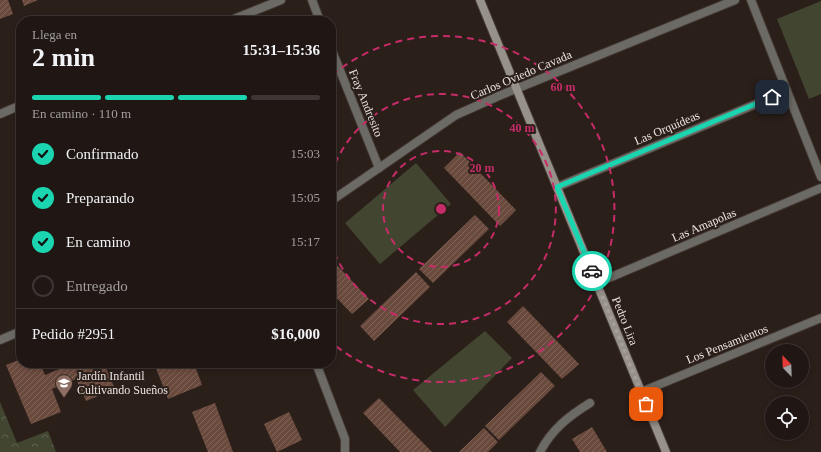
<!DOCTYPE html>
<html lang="es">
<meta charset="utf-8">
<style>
body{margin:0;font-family:Georgia,serif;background:#28201d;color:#f1f3f6;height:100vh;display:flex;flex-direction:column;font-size:15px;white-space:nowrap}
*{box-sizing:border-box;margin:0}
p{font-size:13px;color:#a29fa0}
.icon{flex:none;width:22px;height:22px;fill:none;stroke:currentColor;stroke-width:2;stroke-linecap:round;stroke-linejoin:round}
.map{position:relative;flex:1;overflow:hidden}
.drawer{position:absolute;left:16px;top:16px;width:320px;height:352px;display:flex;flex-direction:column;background:#201714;border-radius:16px;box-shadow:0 2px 6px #0003,0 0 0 1px #3d3634}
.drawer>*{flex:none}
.needle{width:26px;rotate:337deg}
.buttons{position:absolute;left:765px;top:344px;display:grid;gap:8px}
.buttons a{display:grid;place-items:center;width:44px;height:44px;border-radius:50%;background:#201714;box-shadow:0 2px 6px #0003,0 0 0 1px #3d3634;font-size:20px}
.pin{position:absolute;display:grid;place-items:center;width:34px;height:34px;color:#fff;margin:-17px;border-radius:8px;box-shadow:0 2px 6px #0006}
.courier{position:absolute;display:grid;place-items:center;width:40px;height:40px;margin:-20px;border:3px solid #1bd5b1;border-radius:50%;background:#fff;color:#222;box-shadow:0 1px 5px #0007}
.head em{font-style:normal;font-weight:700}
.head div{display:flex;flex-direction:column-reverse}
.head{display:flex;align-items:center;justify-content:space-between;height:68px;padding:0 16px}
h1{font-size:26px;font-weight:700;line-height:30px}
.bar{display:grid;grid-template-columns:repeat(4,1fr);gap:6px 4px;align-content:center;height:48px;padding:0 16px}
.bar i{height:5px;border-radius:3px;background:#3d3634}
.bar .current{background:#1bd5b1}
.bar p{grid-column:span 4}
.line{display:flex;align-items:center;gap:10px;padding:0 16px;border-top:1px solid #3d3634}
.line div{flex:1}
ol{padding:0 16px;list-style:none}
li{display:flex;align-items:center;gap:12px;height:44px}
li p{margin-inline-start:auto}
li .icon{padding:4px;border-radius:50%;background:#1bd5b1;color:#111;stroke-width:4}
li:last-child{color:#a29fa0}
li i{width:22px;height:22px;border:2px solid #3d3634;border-radius:50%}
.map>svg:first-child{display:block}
.grass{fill:#424630}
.park{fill:url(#park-crowns)}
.building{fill:url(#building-hatch)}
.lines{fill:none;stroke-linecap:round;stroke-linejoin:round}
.lane-casing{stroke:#463a36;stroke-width:10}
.street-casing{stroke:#463a36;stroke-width:10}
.secondary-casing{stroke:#463a36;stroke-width:10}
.lane{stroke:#6c6a64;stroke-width:8}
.street{stroke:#6c6a64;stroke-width:8}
.secondary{stroke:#979289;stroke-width:8}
.done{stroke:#a89e9b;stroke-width:4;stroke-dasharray:0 7.2}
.route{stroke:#1bd5b1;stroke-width:5}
.ring{fill:none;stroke:#c62c68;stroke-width:2;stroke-dasharray:7 5}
.labels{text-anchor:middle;stroke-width:4;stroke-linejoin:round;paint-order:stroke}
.street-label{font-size:12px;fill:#ece3e0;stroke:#2b1f1a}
.poi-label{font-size:12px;fill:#ece3e0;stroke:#2b1f1a;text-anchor:start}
.centre{fill:#c62c68;stroke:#2b1f1a;stroke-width:2}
.ring-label{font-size:12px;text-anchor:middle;font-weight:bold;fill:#c62c68;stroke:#2b1f1a;stroke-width:4;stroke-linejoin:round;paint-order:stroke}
</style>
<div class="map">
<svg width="821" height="452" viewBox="0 0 821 452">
<defs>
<pattern id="park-crowns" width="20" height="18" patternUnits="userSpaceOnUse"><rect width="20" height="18" fill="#424630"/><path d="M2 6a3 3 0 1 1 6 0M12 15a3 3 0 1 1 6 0" fill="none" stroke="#5d614e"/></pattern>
<pattern id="building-hatch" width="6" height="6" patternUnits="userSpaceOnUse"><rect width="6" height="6" fill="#6b4a3e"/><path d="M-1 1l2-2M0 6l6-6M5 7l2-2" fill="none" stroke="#80645a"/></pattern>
</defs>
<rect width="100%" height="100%" fill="#2b1f1a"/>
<g class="grass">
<path d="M 821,1 L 821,94 L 809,99 L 777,19 Z"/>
<path d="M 416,163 L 451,204 L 380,264 L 345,223 Z"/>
<path d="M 485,331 L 512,358 L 445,427 L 413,390 Z"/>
</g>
<path class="park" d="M 0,402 L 17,443 L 48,431 L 56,452 L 0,452 Z"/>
<g class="building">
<path d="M 0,0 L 8,0 L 13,14 L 0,19 Z"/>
<path d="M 22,0 L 38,0 L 24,6 Z"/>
<path d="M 460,152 L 516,210 L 500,226 L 444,168 Z"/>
<path d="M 475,215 L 489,229 L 433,283 L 419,269 Z"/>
<path d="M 331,259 L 369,299 L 352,314 L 331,292 Z"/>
<path d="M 416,272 L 430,287 L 374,341 L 360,326 Z"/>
<path d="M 523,306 L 579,364 L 562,379 L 507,322 Z"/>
<path d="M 21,359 L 21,363 L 40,363 L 45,375 L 71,364 L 71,363 L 104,363 L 115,389 L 86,401 L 76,379 L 52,389 L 61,412 L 31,424 L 6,365 Z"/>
<path d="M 154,363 L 194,363 L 202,385 L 168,399 Z"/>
<path d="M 541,372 L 555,386 L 499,440 L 485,426 Z"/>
<path d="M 379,398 L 432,452 L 400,452 L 363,413 Z"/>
<path d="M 215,403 L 233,452 L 208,452 L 192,412 Z"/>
<path d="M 289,412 L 302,440 L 277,452 L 264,424 Z"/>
<path d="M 592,427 L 607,452 L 580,452 L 572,439 Z"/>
<path d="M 484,428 L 498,442 L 488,452 L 459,452 Z"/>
</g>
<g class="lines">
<g class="lane-casing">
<path id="lane" d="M 540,452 C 552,429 569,416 590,403"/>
</g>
<g class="street-casing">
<g id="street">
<path d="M 312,0 L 320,21"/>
<path d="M 751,0 L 821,177"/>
<path d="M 229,21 L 281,0"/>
<path d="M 331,48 L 379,168"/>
<path d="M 0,114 L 21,105"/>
<path d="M 557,187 L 787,91"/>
<path d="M 331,201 L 456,115 L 501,95 L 735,0"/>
<path d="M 597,283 L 821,188"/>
<path d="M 0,340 L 21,331"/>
<path d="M 316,363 L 345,439 L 345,452"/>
<path d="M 641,392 L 821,318"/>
</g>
</g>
<g class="secondary-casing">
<path id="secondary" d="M 480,0 L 666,452"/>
</g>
<use href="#lane" class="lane"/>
<use href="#street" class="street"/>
<use href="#secondary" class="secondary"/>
</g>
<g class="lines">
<path class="done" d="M 592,271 L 646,404"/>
<path class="route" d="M 592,271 L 557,187 L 772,97"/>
</g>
<g class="ring">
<circle cx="441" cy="209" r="58"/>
<path d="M331 175A115 115 0 1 1 331 243"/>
<path d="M332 75A173 173 0 1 1 332 343"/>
</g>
<defs>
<g id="school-pin" transform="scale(0.9)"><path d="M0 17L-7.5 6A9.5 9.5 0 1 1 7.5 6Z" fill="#8d6e63" stroke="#2b1f1a"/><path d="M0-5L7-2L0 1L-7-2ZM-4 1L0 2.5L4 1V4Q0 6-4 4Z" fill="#fff"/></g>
</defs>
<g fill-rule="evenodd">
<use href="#school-pin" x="64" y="383"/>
</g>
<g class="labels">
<g class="street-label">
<text transform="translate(521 75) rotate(-23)" y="4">Carlos Oviedo Cavada</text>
<text transform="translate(366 103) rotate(68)" y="4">Fray Andresito</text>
<text transform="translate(667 128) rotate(-23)" y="4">Las Orquídeas</text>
<text transform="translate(704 225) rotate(-23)" y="4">Las Amapolas</text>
<text transform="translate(625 321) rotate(68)" y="4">Pedro Lira</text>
<text transform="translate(727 344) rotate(-22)" y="4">Los Pensamientos</text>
</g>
<g class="poi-label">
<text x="77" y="380">Jardín Infantil<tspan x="77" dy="14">Cultivando Sueños</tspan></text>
</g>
</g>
<circle cx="441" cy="209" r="6" class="centre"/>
<g class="ring-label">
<text x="563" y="91">60 m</text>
<text x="522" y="132">40 m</text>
<text x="482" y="172">20 m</text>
</g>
</svg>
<div class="buttons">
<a><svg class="needle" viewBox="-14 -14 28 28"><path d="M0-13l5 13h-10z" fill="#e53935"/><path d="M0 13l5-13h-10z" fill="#a29fa0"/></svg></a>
<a><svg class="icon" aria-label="locate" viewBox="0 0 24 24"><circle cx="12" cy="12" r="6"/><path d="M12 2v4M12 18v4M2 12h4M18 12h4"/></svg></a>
</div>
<div class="pin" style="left:646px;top:404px;background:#ea580c"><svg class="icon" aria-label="bag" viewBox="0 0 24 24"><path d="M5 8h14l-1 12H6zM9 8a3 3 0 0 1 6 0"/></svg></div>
<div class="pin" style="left:772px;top:97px;background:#1f2937"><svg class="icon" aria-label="home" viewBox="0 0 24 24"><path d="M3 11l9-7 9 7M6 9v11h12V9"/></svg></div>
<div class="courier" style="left:592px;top:271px"><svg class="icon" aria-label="car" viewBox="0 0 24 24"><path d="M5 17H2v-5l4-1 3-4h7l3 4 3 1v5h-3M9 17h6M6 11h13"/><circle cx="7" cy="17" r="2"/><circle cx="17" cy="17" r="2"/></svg></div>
<section class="drawer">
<div class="head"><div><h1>2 min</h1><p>Llega en</p></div><em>15:31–15:36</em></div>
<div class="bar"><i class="current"></i><i class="current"></i><i class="current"></i><i></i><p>En camino · 110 m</p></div>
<ol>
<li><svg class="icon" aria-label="check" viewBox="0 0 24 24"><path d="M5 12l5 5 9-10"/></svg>Confirmado<p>15:03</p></li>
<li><svg class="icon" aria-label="check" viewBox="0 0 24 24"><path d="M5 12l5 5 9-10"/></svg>Preparando<p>15:05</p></li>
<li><svg class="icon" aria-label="check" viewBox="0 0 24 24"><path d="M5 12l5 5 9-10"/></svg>En camino<p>15:17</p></li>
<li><i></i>Entregado</li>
</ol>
<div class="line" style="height:52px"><div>Pedido #2951</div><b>$16,000</b></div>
</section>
</div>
